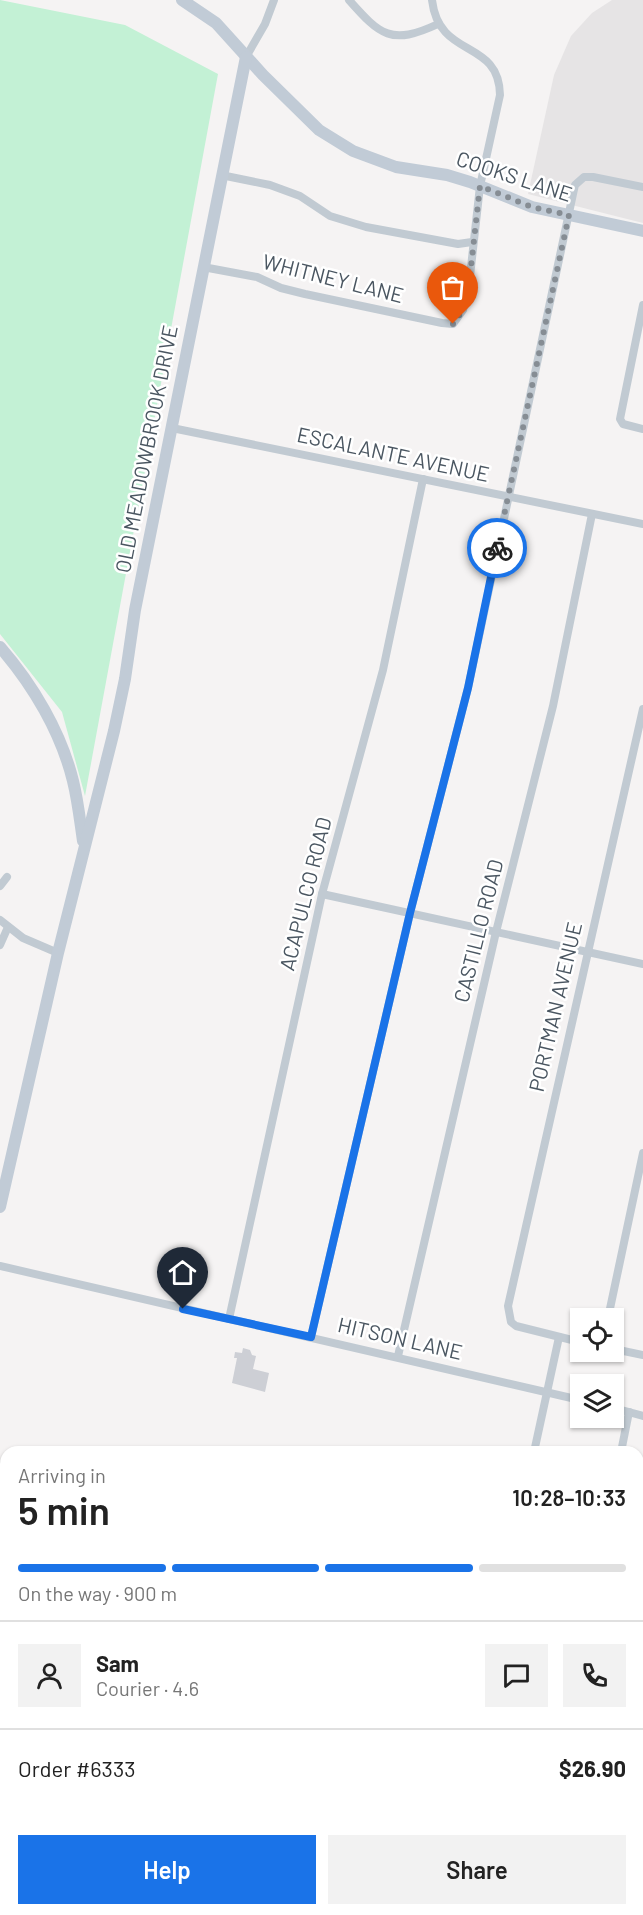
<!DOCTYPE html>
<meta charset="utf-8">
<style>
body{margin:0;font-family:Barlow,sans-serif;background:#f2f2f2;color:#222;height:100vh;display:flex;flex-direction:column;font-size:22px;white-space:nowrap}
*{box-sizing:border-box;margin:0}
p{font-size:20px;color:#767676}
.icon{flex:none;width:33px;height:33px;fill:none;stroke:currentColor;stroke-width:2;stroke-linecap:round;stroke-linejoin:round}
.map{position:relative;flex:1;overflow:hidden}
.drawer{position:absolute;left:0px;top:1446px;width:644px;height:470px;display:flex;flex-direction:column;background:#fff;border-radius:18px 18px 0 0;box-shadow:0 2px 4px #0004}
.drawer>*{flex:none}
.controls{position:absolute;left:570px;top:1308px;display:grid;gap:12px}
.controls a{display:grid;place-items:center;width:54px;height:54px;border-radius:0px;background:#fff;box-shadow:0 2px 4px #0004;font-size:30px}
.pin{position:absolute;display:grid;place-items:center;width:51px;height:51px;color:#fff;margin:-62px -26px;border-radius:50% 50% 50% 0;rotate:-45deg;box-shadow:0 0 6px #0007}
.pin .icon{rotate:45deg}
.courier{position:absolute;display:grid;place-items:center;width:60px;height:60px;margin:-30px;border:4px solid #1a73e8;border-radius:50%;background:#fff;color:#222;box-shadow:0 2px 8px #0007}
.summary em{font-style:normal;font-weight:600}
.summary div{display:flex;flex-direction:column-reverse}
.summary{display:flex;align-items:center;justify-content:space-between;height:102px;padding:0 18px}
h1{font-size:39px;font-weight:600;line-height:45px}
.bar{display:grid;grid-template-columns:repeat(4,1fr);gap:9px 6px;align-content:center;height:72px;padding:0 18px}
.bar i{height:8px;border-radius:4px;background:#e0e0e0}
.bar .selected{background:#1a73e8}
.bar p{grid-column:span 4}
.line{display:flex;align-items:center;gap:15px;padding:0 18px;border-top:2px solid #e0e0e0}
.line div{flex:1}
.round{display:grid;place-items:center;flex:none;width:63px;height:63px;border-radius:0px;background:#f2f2f2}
.cta{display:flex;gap:12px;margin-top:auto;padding:12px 18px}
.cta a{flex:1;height:69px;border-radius:0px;background:#1a73e8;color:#fff;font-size:24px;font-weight:600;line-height:69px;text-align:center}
.cta a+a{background:#f2f2f2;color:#222}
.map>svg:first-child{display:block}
.education{fill:#e6e4e5}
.green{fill:#c3f1d5}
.building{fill:#cdcfd5}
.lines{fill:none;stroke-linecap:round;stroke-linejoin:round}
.street{stroke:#c1cad2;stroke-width:8}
.secondary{stroke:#c1cbd6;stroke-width:12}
.done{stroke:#868d94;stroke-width:6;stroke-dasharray:0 10.8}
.route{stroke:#1a73e8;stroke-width:8}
.labels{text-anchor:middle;stroke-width:5;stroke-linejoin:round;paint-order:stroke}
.street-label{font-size:21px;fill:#4a5661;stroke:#fff}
</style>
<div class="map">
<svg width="643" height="1915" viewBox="0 0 643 1915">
<rect width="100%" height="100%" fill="#f5f3f3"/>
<path class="education" d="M 612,0 L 643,0 L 643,223 L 528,194 L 554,75 L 571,36 L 592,13 Z"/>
<path class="green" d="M 0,0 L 125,25 L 218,74 L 85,796 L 62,712 L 0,634 Z"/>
<path class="building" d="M 243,1348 L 250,1350 L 252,1355 L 256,1356 L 253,1369 L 269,1373 L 265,1392 L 232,1383 L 237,1358 L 234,1358 L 235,1352 L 242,1353 Z"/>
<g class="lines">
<g class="street">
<path d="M 349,0 C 380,35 391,46 438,24"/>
<path d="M 246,57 L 265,24 L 274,0"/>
<path d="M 221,175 L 270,185 L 300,196 L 330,216 L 366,227 L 458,244 L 472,242"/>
<path d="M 203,267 L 257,277 L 281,288 L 305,294 L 442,323 L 453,324 L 463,310 L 469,285 L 480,186 L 500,95 C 499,38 439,60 432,0"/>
<path d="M 643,305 L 620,419 L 623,424 L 643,429"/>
<path d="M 172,428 L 643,524"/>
<path d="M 0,886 L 7,877"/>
<path d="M 322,894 L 643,964"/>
<path d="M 0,920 L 23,938 L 58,953"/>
<path d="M 0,945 L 8,927"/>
<path d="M 0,1266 L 580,1400"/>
<path d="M 608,1318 L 643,1153"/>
<path d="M 229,1319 L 322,894 L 383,670 L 423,479"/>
<path d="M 311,1337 L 410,913 L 468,688 L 573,194 L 575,185 L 584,177 L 593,177 L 643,187"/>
<path d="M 580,1342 L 516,1326 L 511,1322 L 508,1306 L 643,709"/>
<path d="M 614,1349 L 643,1355"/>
<path d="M 398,1356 L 496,932 L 553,706 L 592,514"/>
<path d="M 614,1408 L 643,1416"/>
<path d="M 534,1452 L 559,1337"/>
<path d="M 621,1452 L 629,1412"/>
<path d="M 0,1758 L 6,1733"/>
<path d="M 638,1817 L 643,1791"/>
<path d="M 0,1881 L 6,1882"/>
<path d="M 130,1910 L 155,1915"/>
<path d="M 171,1915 L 172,1910"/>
<path d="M 582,1915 L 583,1910"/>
</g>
<g class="secondary">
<path d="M 182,0 L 216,23 L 263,75 L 319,130 L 353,151 L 396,167 L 447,175 L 470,182 L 532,207 L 643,231"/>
<path d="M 0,647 C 33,685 61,732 73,781 C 78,801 80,821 83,841"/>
<path d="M 0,1207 L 58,953 L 114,731 L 125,679 L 135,610 L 246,57"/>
<path d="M 0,1719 L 6,1720"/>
<path d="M 638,1854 L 643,1855"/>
</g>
</g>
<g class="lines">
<path class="done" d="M 453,324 L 463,310 L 469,285 L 480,186 L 532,207 L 569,215 L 497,548"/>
<path class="route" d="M 183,1309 L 311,1337 L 410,913 L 468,688 L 497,548"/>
</g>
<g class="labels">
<g class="street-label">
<text transform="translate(514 177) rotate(18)" y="7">COOKS LANE</text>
<text transform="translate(333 279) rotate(14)" y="7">WHITNEY LANE</text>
<text transform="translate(147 449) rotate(-79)" y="7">OLD MEADOWBROOK DRIVE</text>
<text transform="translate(393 455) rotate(12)" y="7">ESCALANTE AVENUE</text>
<text transform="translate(306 894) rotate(-76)" y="7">ACAPULCO ROAD</text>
<text transform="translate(479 931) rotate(-76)" y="7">CASTILLO ROAD</text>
<text transform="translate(556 1007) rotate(-77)" y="7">PORTMAN AVENUE</text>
<text transform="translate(400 1339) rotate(13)" y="7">HITSON LANE</text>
</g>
</g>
</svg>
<div class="controls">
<a><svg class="icon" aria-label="locate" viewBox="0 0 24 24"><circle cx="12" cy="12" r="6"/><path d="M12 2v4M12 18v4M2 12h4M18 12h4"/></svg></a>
<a><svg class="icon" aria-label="layers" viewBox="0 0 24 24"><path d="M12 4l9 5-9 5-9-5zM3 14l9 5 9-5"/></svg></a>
</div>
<div class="pin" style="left:453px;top:324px;background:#ea580c"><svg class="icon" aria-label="bag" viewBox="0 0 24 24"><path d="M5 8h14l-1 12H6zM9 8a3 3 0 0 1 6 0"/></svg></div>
<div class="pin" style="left:183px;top:1309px;background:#1f2937"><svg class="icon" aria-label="home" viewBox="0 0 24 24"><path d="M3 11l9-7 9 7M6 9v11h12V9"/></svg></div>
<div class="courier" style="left:497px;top:548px"><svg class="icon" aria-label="bike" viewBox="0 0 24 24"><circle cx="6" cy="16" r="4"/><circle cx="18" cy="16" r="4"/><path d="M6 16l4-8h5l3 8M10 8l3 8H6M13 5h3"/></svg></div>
<section class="drawer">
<div class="summary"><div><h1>5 min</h1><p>Arriving in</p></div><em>10:28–10:33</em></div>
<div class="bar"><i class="selected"></i><i class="selected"></i><i class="selected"></i><i></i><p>On the way · 900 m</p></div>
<div class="line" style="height:108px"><a class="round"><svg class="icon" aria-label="person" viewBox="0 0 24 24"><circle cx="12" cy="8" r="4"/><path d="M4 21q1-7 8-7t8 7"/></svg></a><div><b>Sam</b><p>Courier · 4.6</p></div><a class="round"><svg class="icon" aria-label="chat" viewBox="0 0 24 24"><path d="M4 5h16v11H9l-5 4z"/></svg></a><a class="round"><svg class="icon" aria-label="phone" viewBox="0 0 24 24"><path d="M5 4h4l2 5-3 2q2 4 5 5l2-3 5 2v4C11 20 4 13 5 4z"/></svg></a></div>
<div class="line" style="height:78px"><div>Order #6333</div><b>$26.90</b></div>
<div class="cta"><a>Help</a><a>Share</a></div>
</section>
</div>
